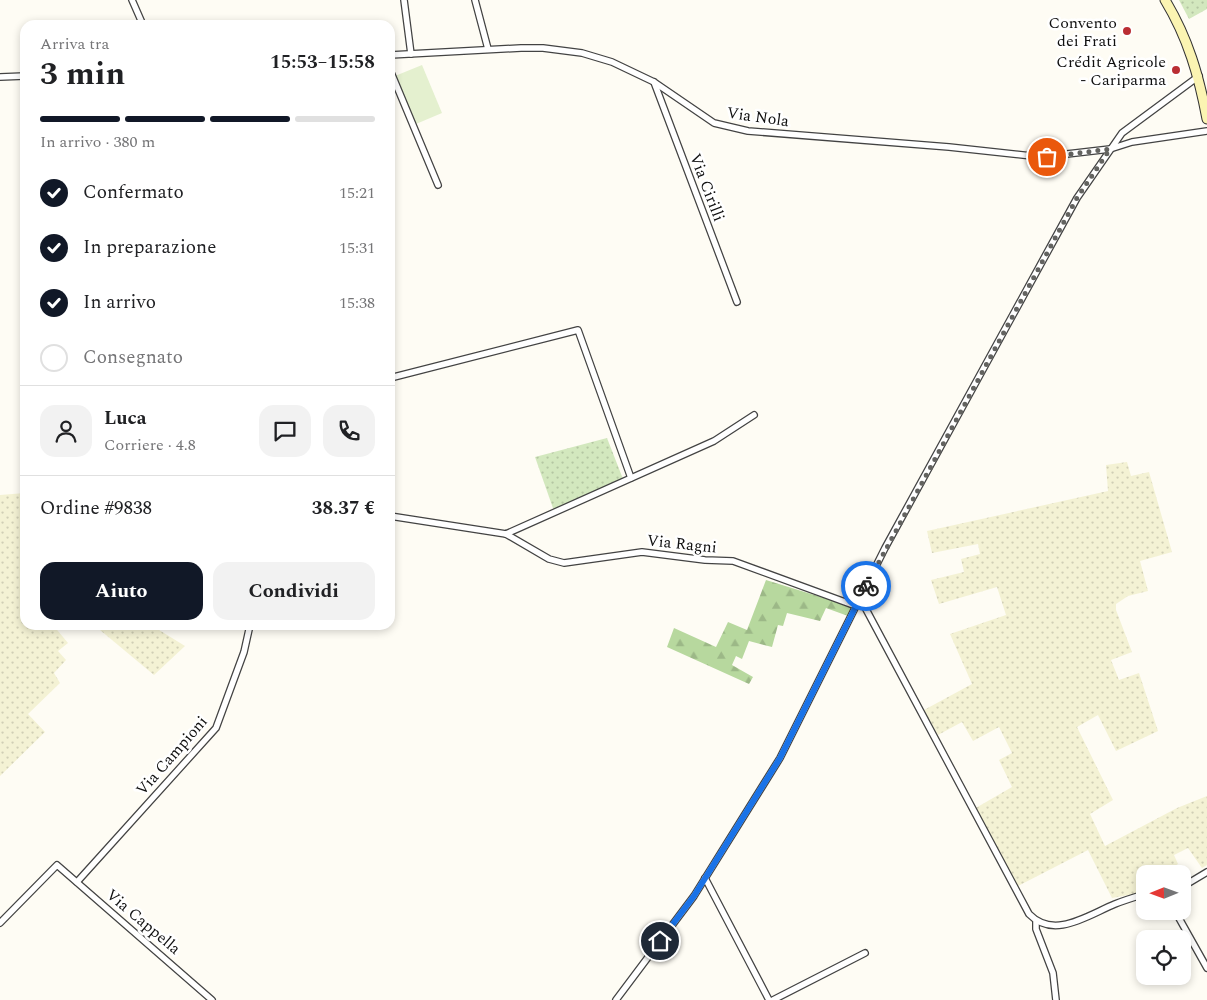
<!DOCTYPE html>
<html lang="it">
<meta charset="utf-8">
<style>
body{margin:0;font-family:Spectral,serif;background:#f2f2f2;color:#202124;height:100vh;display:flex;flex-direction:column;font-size:19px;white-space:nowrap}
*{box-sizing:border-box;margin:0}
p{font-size:16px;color:#757577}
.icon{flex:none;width:28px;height:28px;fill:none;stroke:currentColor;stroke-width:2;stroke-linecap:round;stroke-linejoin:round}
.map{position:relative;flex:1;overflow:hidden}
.sheet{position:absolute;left:20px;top:20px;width:375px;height:610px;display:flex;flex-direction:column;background:#fff;border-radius:15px;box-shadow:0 2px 8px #0003}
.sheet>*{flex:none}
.needle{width:32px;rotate:269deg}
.tools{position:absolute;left:1136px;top:865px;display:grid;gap:10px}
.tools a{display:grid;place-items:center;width:55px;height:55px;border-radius:10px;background:#fff;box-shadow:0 2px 8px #0003;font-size:25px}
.pin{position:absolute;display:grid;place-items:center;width:42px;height:42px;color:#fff;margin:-21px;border:2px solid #fff;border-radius:50%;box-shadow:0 1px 5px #0007}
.courier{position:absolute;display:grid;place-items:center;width:50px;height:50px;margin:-25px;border:4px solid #1a73e8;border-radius:50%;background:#fff;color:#222;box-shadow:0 1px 6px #0007}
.head em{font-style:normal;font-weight:700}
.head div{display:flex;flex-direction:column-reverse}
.head{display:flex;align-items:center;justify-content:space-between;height:85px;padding:0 20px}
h1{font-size:32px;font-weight:700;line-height:38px}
.bar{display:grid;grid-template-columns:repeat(4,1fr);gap:8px 5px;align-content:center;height:60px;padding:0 20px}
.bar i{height:6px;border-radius:4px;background:#e0e0e0}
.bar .selected{background:#111827}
.bar p{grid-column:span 4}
.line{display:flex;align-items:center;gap:12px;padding:0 20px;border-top:1px solid #e0e0e0}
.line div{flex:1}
.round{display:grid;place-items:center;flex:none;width:52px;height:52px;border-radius:15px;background:#f2f2f2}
ol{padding:0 20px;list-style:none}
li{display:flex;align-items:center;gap:15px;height:55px}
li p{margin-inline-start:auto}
li .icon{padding:5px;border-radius:50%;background:#111827;color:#fff;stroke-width:4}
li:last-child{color:#757577}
li i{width:28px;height:28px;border:2px solid #e0e0e0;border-radius:50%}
.primary-button{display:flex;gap:10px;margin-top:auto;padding:10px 20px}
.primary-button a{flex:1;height:58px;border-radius:15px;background:#111827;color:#fff;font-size:20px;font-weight:700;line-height:58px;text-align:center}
.primary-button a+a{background:#f2f2f2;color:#202124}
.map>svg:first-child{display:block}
.farmland{fill:url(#farmland-dots)}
.grass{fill:url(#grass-dots)}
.forest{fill:url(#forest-firs)}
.pitch{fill:#e4f0cf}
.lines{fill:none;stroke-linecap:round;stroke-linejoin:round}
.street-casing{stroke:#434343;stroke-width:8}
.secondary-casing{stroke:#323232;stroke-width:11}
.street{stroke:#fff;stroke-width:5.5}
.secondary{stroke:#fbf4b2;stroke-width:9}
.done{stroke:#636360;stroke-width:5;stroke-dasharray:0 9}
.route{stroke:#1a73e8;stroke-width:6}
.poi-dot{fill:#ba2e33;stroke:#fff;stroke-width:2}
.labels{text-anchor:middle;stroke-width:5;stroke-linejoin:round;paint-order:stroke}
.poi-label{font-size:16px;fill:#101010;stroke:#fff;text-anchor:end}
.street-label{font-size:16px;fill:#101010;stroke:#fff}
</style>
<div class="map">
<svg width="1207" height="1000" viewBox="0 0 1207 1000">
<defs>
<pattern id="farmland-dots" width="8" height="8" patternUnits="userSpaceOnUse" patternTransform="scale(1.25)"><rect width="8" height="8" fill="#f4f2d4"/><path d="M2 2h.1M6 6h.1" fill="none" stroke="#d0ceb5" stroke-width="1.8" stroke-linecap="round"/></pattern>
<pattern id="grass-dots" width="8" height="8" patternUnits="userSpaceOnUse" patternTransform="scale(1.25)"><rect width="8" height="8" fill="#d3e8be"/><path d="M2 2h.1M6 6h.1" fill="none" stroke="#b4c6a2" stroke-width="1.8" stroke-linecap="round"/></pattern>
<pattern id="forest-firs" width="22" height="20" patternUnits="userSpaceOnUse" patternTransform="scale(1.25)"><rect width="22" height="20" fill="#b7d89e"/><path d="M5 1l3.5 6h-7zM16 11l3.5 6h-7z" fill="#9cb887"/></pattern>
</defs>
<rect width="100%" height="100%" fill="#fefcf4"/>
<g class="farmland">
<path d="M 1127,462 L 1131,476 L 1149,472 L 1172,552 L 1140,561 L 1148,591 L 1128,596 L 1116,604 L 1116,610 L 1132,652 L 1111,660 L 1119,680 L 1139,673 L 1158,731 L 1116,751 L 1098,715 L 1077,727 L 1113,800 L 1090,814 L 1105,846 L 1177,808 L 1207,796 L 1207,865 L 1202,868 L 1188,848 L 1174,855 L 1178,864 L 1161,874 L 1145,874 L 1145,892 L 1112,898 L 1088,850 L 1018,886 L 974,809 L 1012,787 L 999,760 L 1012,753 L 999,727 L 973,741 L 962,722 L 938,735 L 924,710 L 972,684 L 950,634 L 1006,615 L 997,587 L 939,604 L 931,580 L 964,572 L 961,559 L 980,554 L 978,544 L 932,553 L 927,531 L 1108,491 L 1106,465 Z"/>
<path d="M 25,493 L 25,625 L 53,625 L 68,643 L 58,651 L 66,660 L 54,673 L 60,683 L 28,714 L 45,732 L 0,776 L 0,495 Z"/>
<path d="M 94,625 L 151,625 L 185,646 L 154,675 Z"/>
</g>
<g class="grass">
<path d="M 1179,0 L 1207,0 L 1207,9 L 1189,19 Z"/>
<path d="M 607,438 L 623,479 L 554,511 L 535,457 Z"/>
</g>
<path class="forest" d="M 766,580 L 853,607 L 848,616 L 826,608 L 820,621 L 787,613 L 783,626 L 778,625 L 772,647 L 749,641 L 742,659 L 736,656 L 732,665 L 753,677 L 749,684 L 667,647 L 674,628 L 716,647 L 728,622 L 747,630 Z"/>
<path class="pitch" d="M 422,65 L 442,113 L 416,124 L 395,76 Z"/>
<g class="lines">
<g class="street-casing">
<g id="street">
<path d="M 132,0 L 143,25"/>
<path d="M 404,0 L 411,54"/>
<path d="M 475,0 L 488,49"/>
<path d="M 390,55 L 521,48 L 543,48 L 582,53 L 612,62 L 654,82 L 714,123 L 748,131 L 949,147 L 1041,157 L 1110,149 L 1132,142 L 1207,131"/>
<path d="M 390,70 L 438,185"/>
<path d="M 0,77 L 25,76"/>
<path d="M 654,82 L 737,302"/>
<path d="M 390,378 L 578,330 L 631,478"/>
<path d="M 390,516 L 506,534 L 714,441 L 754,415"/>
<path d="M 506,534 L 549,559 L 564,563 L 642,552 L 705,560 L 733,561 L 856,606"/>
<path d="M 860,598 L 1029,914 C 1054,940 1088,915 1115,904 C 1125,900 1135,897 1145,894"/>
<path d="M 705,878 L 769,1000"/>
<path d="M 77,882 L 216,728 L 244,652 L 250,625"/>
<path d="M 1182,887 L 1207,872"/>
<path d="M 1175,911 L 1207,968"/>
<path d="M 1036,922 L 1036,929 L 1053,973 L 1056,1000"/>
<path d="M 0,923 L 57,865 L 212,1000"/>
<path d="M 616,1000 L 694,896 L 780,758 L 885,548 L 1077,198 L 1122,133 L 1199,76"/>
<path d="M 773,1000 L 865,953"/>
</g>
</g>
<g class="secondary-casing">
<path id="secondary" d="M 1165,0 C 1188,38 1199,76 1207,119"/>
</g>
<use href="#street" class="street"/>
<use href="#secondary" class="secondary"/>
</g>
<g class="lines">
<path class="done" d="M 866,586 L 1077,198 L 1110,149 L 1047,157"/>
<path class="route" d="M 660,941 L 694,896 L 780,758 L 866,586"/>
</g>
<g class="poi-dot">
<circle cx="1127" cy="31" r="5"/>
<circle cx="1176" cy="70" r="5"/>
</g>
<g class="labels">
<g class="poi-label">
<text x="1117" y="28">Convento<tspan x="1117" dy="18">dei Frati</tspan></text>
<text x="1166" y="67">Crédit Agricole<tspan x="1166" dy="18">- Cariparma</tspan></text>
</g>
<g class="street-label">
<text transform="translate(758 116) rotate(8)" y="6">Via Nola</text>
<text transform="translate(708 187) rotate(69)" y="6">Via Cirilli</text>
<text transform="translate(682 543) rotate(6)" y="6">Via Ragni</text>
<text transform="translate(171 755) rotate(-49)" y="6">Via Campioni</text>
<text transform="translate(144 921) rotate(40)" y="6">Via Cappella</text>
</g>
</g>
</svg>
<div class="tools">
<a><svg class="needle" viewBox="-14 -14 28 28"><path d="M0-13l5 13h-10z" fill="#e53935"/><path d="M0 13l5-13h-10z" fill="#757577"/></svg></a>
<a><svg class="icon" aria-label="locate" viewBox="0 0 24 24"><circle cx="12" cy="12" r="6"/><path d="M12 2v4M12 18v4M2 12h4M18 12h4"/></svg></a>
</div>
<div class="pin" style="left:1047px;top:157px;background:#ea580c"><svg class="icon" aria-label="bag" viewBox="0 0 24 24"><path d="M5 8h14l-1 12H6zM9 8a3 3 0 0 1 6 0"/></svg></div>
<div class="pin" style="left:660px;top:941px;background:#1f2937"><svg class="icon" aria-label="home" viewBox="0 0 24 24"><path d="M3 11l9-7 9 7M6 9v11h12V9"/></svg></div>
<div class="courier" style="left:866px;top:586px"><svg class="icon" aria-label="bike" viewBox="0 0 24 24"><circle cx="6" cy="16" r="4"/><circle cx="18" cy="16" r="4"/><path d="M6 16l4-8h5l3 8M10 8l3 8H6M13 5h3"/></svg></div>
<section class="sheet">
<div class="head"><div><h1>3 min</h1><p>Arriva tra</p></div><em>15:53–15:58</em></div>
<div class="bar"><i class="selected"></i><i class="selected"></i><i class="selected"></i><i></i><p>In arrivo · 380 m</p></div>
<ol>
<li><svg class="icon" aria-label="check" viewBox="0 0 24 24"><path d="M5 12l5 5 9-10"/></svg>Confermato<p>15:21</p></li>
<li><svg class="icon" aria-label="check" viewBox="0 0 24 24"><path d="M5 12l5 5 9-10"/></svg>In preparazione<p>15:31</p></li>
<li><svg class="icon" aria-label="check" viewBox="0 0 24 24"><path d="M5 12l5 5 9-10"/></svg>In arrivo<p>15:38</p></li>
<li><i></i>Consegnato</li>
</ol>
<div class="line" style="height:90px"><a class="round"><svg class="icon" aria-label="person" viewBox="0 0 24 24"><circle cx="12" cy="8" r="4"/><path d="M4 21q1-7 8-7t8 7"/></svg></a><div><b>Luca</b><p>Corriere · 4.8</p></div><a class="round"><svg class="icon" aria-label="chat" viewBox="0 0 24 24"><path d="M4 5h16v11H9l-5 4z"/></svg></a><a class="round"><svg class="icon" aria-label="phone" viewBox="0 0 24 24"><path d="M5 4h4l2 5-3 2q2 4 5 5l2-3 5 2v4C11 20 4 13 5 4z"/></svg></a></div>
<div class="line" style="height:65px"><div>Ordine #9838</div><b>38.37 €</b></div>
<div class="primary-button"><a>Aiuto</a><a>Condividi</a></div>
</section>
</div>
